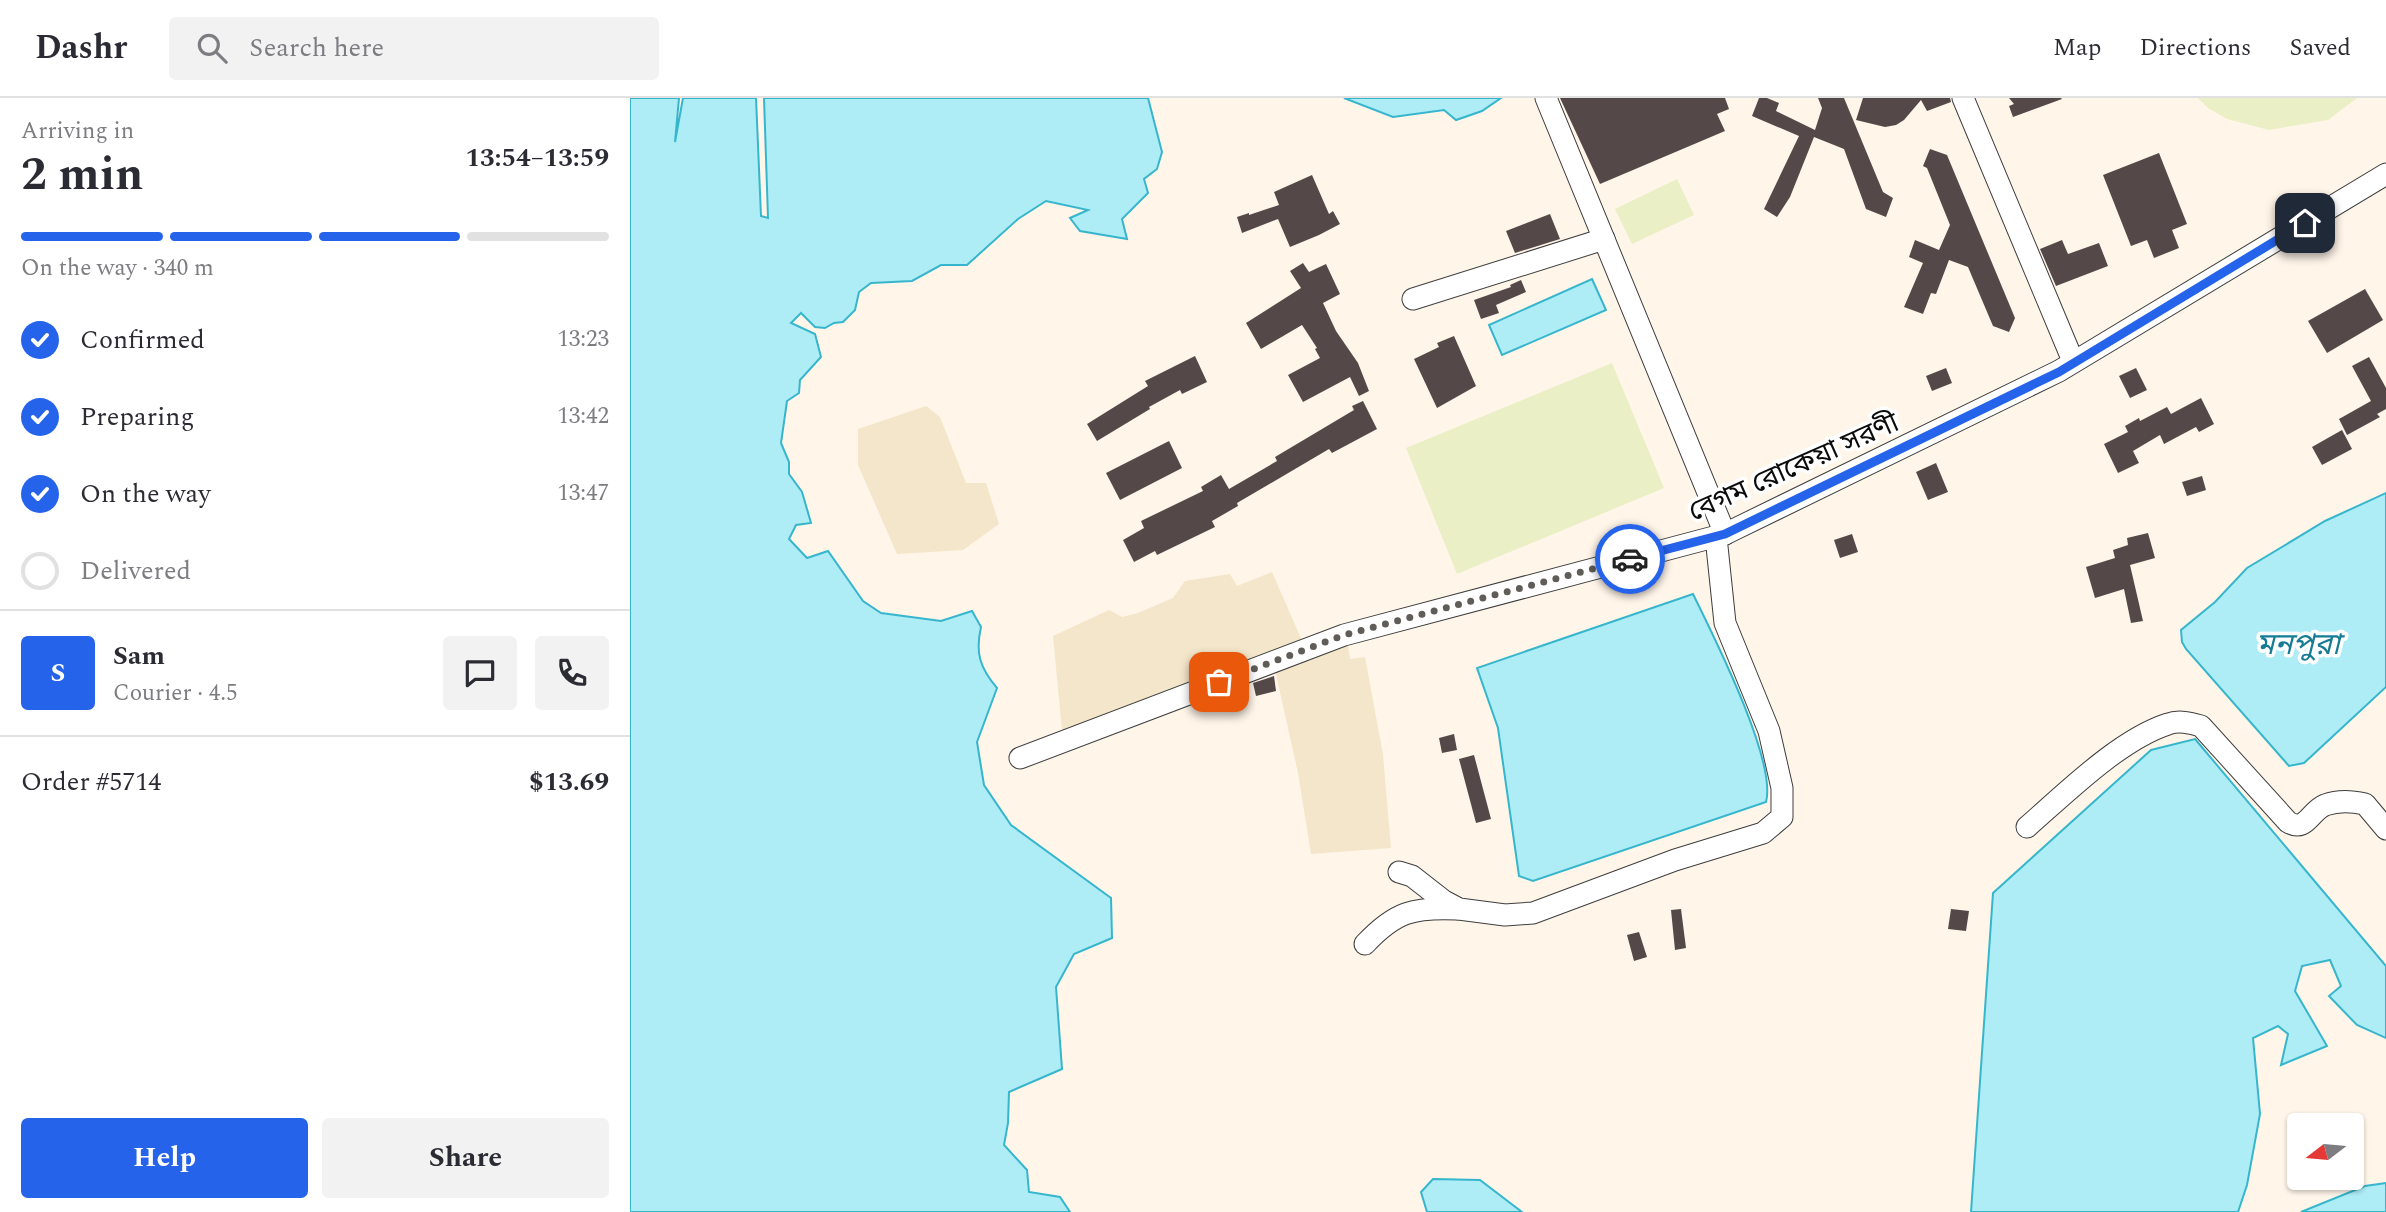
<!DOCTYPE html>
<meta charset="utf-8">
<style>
body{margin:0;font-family:Spectral,"Noto Sans Bengali",serif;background:#f2f2f3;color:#2b2b33;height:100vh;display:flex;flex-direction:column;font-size:26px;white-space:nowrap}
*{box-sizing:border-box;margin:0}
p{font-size:23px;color:#7c7c81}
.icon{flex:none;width:38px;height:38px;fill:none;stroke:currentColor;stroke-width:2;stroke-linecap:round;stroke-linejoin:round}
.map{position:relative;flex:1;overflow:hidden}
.sheet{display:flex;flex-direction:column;background:#fff;width:630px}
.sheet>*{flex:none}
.needle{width:46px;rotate:254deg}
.buttons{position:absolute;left:1657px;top:1015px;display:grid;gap:14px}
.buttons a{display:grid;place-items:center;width:77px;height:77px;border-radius:7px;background:#fff;box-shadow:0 2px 5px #0004;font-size:35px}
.pin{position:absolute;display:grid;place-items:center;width:60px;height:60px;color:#fff;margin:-30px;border-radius:14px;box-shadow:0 4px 10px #0006}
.courier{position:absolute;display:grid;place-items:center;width:70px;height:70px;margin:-35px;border:5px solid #2563eb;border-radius:50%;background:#fff;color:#222;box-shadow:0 2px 9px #0007}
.head em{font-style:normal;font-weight:700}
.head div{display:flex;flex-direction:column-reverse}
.head{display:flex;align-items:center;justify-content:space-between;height:119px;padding:0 21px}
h1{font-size:46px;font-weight:700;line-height:52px}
.bar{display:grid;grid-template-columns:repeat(4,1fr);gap:10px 7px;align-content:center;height:84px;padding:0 21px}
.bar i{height:9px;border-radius:5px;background:#e1e1e2}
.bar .active{background:#2563eb}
.bar p{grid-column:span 4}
.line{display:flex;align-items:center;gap:18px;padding:0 21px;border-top:2px solid #e1e1e2}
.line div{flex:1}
.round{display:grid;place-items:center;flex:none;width:74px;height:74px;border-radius:7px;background:#f2f2f3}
ol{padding:0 21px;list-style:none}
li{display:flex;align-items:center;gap:21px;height:77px}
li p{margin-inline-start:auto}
li .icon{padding:7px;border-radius:50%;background:#2563eb;color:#fff;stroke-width:4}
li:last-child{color:#7c7c81}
li i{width:38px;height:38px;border:4px solid #e1e1e2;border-radius:50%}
.cta{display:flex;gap:14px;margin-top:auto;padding:14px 21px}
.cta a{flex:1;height:80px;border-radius:7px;background:#2563eb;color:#fff;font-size:28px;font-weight:700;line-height:80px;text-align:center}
.cta a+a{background:#f2f2f3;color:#2b2b33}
header{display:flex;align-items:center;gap:42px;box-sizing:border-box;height:98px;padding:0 35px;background:#fff;border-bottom:2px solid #e1e1e2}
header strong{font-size:33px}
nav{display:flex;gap:38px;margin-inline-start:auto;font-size:24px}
.search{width:490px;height:63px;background:#f2f2f3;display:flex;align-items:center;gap:18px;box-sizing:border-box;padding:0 24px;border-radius:7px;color:#7c7c81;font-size:26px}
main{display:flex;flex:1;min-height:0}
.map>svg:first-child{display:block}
.farmland{fill:#f4e6ca}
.pitch{fill:#ebefc6}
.water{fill:#afedf6;stroke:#36b6cd;stroke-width:2}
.building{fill:#544948}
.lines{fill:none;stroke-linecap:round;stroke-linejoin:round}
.minor-casing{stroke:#3e3e3e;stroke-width:23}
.minor{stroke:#fff;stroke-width:21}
.done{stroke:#605d59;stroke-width:7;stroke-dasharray:0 12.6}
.route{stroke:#2563eb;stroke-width:9}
.labels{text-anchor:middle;stroke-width:7;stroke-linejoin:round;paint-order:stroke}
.street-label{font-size:28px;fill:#0b0b0b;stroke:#fff}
.water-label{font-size:30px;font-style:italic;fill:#167c95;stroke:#fff}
</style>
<header>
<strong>Dashr</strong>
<div class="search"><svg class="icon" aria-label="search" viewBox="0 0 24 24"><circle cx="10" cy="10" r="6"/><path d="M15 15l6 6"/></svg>Search here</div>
<nav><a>Map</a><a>Directions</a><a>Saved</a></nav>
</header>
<main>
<section class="sheet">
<div class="head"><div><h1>2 min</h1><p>Arriving in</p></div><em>13:54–13:59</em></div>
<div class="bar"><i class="active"></i><i class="active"></i><i class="active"></i><i></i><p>On the way · 340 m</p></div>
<ol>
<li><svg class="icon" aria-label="check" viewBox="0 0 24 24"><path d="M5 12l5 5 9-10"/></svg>Confirmed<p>13:23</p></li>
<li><svg class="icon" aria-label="check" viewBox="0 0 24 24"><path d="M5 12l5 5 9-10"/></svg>Preparing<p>13:42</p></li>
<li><svg class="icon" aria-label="check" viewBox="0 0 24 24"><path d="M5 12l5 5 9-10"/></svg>On the way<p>13:47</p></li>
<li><i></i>Delivered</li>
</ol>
<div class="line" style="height:126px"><b class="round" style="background:#2563eb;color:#fff">S</b><div><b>Sam</b><p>Courier · 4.5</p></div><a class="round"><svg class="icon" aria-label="chat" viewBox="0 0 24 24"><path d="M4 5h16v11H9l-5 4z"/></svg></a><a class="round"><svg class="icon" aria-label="phone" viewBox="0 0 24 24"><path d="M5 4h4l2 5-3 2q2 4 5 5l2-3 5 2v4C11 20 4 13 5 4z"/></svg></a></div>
<div class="line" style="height:91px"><div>Order #5714</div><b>$13.69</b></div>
<div class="cta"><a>Help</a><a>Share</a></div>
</section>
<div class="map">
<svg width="1756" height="1114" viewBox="0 0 1756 1114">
<rect width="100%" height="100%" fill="#fff5e9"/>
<g class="farmland">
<path d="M 296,308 L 310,319 L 336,385 L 356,385 L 369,426 L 333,452 L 267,456 L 228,367 L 228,331 Z"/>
<path d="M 642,474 L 673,545 L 433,643 L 423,538 L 479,512 L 492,519 L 508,515 L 543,500 L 555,483 L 600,476 L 607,488 Z"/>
<path d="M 717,540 L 720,561 L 735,559 L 753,657 L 761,750 L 681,756 L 668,675 L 643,563 Z"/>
</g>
<g class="pitch">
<path d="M 1568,0 L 1727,0 L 1698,22 L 1639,32 L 1597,21 L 1578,10 Z"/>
<path d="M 1047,81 L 1064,117 L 1002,146 L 985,111 Z"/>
<path d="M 982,265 L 1034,390 L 827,476 L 776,350 Z"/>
</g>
<g class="water">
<path d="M 0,0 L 49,0 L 45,44 L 53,0 L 126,0 L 131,118 L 138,120 L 134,0 L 518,0 L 532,54 L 527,71 L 514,81 L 518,95 L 492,121 L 497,141 L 450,133 L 440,120 L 458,112 L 416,103 L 388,121 L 337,167 L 311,167 L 282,183 L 241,185 L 229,194 L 225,212 L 213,224 L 204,225 L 195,230 L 185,229 L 171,215 L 161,225 L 185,236 L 191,259 L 170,282 L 169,295 L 157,303 L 151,345 L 159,364 L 159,376 L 172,394 L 181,425 L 166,427 L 159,441 L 177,460 L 198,453 L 233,503 L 251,515 L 311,523 L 342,513 L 351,529 C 345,555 350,570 367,590 L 347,644 L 354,687 L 381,727 L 481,800 L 482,840 L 444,856 L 426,889 L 432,971 L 379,994 L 378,1025 L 374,1047 L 397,1072 L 399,1094 L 430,1099 L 440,1114 L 0,1114 Z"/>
<path d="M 714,0 L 871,0 L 852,13 L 826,22 L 814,12 L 763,19 Z"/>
<path d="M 962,181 L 976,212 L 872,257 L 859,227 Z"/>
<path d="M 1756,395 L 1756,589 L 1674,665 L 1659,668 L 1556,551 L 1552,544 L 1551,532 L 1585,504 L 1617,470 L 1695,423 Z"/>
<path d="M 1063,496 C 1083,537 1147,663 1136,704 L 903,783 L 889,778 L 868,630 L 847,570 Z"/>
<path d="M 1565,641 L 1756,868 L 1756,940 L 1727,927 L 1699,898 L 1711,888 L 1700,862 L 1672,868 L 1665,893 L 1697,948 L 1651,967 L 1658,936 L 1648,928 L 1623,940 L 1630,1016 L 1617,1087 L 1608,1114 L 1341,1114 L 1363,795 L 1521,652 Z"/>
<path d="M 803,1081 L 850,1082 L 892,1114 L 797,1114 L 791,1094 Z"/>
<path d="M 1756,1085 L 1756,1114 L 1671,1114 L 1735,1088 Z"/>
</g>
<g class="building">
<path d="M 930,0 L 1095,0 L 1099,11 L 1087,16 L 1095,33 L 970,86 Z"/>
<path d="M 1129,0 L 1137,0 L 1149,5 L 1146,13 L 1185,32 L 1192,10 L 1188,0 L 1214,0 L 1253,94 L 1263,100 L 1256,119 L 1236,111 L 1214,51 L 1184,39 L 1160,99 L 1147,119 L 1134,111 L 1169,38 L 1122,18 Z"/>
<path d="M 1233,0 L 1320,0 L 1321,4 L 1297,13 L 1291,2 L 1274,22 L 1266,27 L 1255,29 L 1226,22 Z"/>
<path d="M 1379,0 L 1431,0 L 1432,1 L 1383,19 L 1379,8 L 1384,6 Z"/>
<path d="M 1300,51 L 1317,57 L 1385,220 L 1379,234 L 1363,228 L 1338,169 L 1319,162 L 1306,196 L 1301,195 L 1293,216 L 1274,209 L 1293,165 L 1279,159 L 1285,142 L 1309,152 L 1320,127 L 1297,70 L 1293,68 Z"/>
<path d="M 1529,55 L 1557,126 L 1542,132 L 1549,150 L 1524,160 L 1517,142 L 1501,148 L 1473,77 Z"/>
<path d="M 682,77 L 699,116 L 703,113 L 710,126 L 689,137 L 660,149 L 648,121 L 612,135 L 607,119 L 619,115 L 619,117 L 649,107 L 644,94 Z"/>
<path d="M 920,116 L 930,141 L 885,155 L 876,133 Z"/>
<path d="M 1432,142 L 1438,156 L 1469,145 L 1478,168 L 1426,188 L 1410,151 Z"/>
<path d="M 673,165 L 679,174 L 696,166 L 710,196 L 693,205 L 706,233 L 728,265 L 739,293 L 729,298 L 720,279 L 673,304 L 658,277 L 690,260 L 685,251 L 687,250 L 672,227 L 631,251 L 616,225 L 671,190 L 660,173 Z"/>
<path d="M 891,182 L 896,194 L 866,207 L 869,215 L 851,221 L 844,202 L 881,189 L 880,187 Z"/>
<path d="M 1735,191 L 1753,222 L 1697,255 L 1678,223 Z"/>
<path d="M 824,238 L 846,288 L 807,310 L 784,261 L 809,249 L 807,245 Z"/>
<path d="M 565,258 L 577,284 L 552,296 L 550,292 L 519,309 L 520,311 L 467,343 L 457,326 L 518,288 L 515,283 Z"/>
<path d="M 1739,259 L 1756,290 L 1756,311 L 1747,316 L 1750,319 L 1717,337 L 1709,321 L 1741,303 L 1722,268 Z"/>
<path d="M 1316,270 L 1322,285 L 1302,293 L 1296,278 Z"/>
<path d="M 1506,270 L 1517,292 L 1500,300 L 1489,278 Z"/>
<path d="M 1571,300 L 1584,326 L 1569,334 L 1566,329 L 1534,346 L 1530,337 L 1503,353 L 1509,365 L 1488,375 L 1474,346 L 1498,334 L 1495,328 L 1509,320 L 1510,323 L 1537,309 L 1541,316 Z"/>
<path d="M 733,303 L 747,331 L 702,355 L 699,351 L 607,405 L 608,408 L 582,423 L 585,429 L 527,457 L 525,453 L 504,464 L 493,442 L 514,430 L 511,423 L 573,393 L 571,389 L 591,377 L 599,391 L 647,363 L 645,359 L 724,312 L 722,308 Z"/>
<path d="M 1712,332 L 1722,351 L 1692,367 L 1682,349 Z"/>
<path d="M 539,343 L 552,370 L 490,402 L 476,375 Z"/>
<path d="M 1306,365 L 1318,394 L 1298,402 L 1286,374 Z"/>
<path d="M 1572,378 L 1576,392 L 1557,398 L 1552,384 Z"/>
<path d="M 1518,435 L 1525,460 L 1500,467 L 1513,523 L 1501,525 L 1494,491 L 1465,500 L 1456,469 L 1485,460 L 1483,452 L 1498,447 L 1497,440 Z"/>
<path d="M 1222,436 L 1228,454 L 1210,460 L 1204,442 Z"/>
<path d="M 644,578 L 646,593 L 626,598 L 623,585 Z"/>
<path d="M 824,636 L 827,652 L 812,655 L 809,640 Z"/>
<path d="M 844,657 L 861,721 L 846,725 L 829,661 Z"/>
<path d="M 1051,811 L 1056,850 L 1045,852 L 1041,812 Z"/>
<path d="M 1321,811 L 1339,813 L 1336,833 L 1318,831 Z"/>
<path d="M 1009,834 L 1017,859 L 1004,863 L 997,837 Z"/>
</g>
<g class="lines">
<g class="minor-casing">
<g id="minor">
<path d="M 916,0 L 1095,436"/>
<path d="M 1333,0 L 1443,263"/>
<path d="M 783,201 L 974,141"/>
<path d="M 390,660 L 714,537 L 1095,436 L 1429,273 L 1756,76"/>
<path d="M 1397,729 C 1436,695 1489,642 1538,626 C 1549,622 1560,625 1571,628 L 1658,724 C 1676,735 1680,713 1695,707 C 1709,702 1721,703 1735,706 L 1756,731"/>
<path d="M 769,774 L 782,778 L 814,803 L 829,811 L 875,817 L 903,815 L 1045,762 L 1133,735 L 1152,719 L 1152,690 L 1139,633 L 1095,525 L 1086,439"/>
<path d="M 735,846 C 765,814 783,809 827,811"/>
</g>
</g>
<use href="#minor" class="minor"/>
</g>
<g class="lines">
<path class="done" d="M 589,584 L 714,537 L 1000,461"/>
<path class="route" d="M 1000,461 L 1095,436 L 1429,274 L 1675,125"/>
</g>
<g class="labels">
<g class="street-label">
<text transform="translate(1163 368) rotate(-24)" y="10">বেগম রোকেয়া সরণী</text>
</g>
<g class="water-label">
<text x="1668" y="556">মনপুরা</text>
</g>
</g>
</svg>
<div class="buttons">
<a><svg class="needle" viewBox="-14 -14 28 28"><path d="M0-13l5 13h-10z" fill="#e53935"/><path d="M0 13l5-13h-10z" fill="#7c7c81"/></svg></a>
</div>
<div class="pin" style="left:589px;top:584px;background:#ea580c"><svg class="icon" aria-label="bag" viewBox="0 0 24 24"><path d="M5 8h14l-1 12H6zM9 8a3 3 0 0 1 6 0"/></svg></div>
<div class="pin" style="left:1675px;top:125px;background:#1f2937"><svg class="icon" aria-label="home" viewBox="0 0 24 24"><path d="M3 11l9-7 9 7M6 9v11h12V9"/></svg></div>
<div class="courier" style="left:1000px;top:461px"><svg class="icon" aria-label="car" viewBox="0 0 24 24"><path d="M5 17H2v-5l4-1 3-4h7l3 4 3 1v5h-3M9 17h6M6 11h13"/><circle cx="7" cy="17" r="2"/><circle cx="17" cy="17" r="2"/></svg></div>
</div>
</main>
